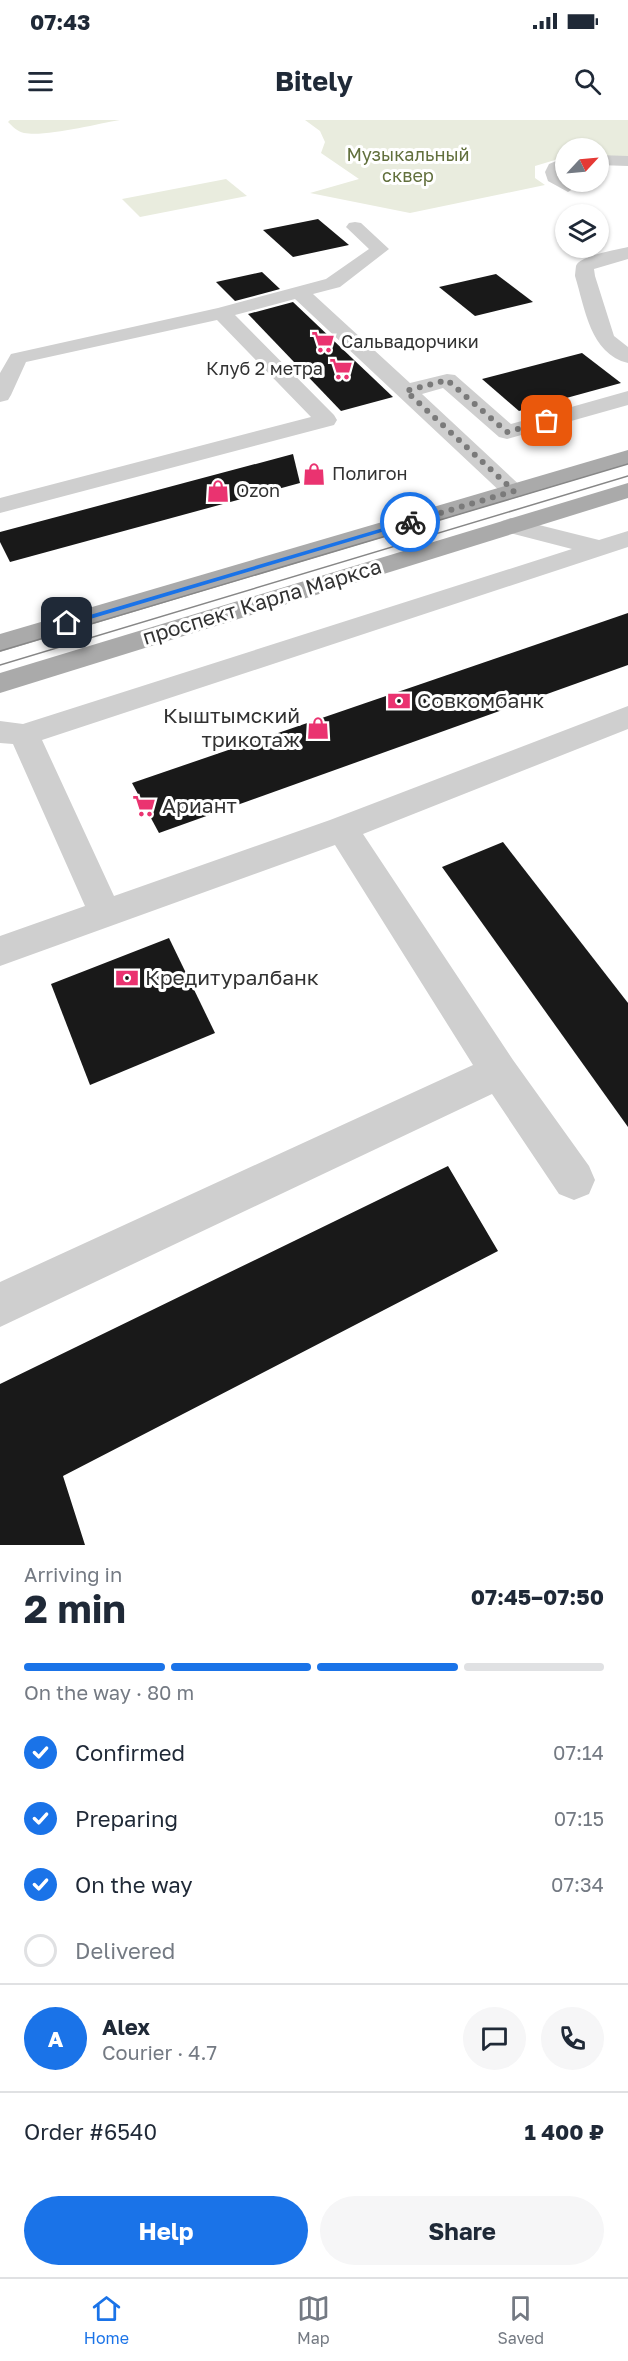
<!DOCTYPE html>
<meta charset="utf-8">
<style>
body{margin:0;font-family:"Golos Text",sans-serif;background:#f6f6f7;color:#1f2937;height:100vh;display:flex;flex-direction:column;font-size:22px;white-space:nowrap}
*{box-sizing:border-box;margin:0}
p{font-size:20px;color:#747a83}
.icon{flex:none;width:33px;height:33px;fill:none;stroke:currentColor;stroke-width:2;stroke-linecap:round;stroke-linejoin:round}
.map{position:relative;height:1425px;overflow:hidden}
.sheet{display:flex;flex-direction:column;background:#fff;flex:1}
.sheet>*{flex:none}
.needle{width:39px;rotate:64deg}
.tools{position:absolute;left:555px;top:18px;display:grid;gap:12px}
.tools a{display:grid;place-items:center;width:54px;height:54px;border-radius:50%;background:#fff;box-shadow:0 2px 4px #0004;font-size:30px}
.pin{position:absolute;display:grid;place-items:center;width:51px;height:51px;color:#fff;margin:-26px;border-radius:12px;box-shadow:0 3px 9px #0006}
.courier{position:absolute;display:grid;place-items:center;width:60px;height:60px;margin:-30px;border:4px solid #1a73e8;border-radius:50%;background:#fff;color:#222;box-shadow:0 2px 8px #0007}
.overview em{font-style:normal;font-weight:700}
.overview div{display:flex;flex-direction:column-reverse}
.overview{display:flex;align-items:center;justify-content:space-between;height:102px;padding:0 24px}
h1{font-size:39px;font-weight:700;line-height:45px}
.bar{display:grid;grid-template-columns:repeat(4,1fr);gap:9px 6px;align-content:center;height:72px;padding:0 24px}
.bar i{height:8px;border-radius:4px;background:#e0e1e3}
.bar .active{background:#1a73e8}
.bar p{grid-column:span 4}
.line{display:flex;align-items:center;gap:15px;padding:0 24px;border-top:2px solid #e0e1e3}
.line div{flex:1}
.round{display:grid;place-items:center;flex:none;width:63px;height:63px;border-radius:32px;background:#f6f6f7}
ol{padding:0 24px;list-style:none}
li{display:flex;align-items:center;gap:18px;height:66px}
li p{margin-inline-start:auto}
li .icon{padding:6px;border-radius:50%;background:#1a73e8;color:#fff;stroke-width:4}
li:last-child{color:#747a83}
li i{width:33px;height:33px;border:3px solid #e0e1e3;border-radius:50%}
.button{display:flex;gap:12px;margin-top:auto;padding:12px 24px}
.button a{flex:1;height:69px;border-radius:36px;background:#1a73e8;color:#fff;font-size:24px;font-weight:700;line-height:69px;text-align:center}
.button a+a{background:#f6f6f7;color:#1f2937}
.status{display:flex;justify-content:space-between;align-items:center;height:42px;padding:0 30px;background:#fff;direction:ltr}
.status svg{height:16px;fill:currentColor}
header{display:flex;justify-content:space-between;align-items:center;height:78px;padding:0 24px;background:#fff;font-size:27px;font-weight:700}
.tab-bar{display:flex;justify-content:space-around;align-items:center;height:84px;border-top:2px solid #e0e1e3;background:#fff;font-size:16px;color:#747a83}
.tab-bar a{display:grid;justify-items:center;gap:3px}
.tab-bar .active{color:#1a73e8}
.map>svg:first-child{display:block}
.green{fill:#e9ecde}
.building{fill:#191919}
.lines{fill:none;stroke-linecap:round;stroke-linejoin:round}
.minor{fill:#cfcfcf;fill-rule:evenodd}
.major{fill:#aaa;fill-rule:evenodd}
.tram{stroke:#878787;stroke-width:1.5}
.route{fill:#1a73e8}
.done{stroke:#7a7a7a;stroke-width:6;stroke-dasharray:0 10.8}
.labels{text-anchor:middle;stroke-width:6;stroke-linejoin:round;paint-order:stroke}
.far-park-label{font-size:18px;fill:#62703d;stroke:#fff}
.far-poi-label{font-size:18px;fill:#323232;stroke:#fff;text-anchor:start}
.street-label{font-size:21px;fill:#323232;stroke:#fff}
.poi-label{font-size:21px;fill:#323232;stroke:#fff;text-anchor:start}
</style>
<div class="status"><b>07:43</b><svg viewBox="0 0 49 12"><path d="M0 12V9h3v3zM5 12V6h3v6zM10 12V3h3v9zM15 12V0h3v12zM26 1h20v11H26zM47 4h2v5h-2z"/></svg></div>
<header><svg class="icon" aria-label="menu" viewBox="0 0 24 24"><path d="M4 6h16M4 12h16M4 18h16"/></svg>Bitely<svg class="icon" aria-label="search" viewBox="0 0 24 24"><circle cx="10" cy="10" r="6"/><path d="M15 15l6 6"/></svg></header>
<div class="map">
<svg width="628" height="1425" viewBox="0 0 628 1425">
<rect width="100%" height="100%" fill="#fff"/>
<g class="green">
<path d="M 10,0 L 120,0 C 96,4 46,17 24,13 C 17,11 13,7 8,2 Z"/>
<path d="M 305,0 L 628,0 L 628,38 L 599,37 L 598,28 L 566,28 L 565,37 L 535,46 L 535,58 L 545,65 L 410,93 L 310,73 L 359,59 L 321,33 L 325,22 L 320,11 Z"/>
<path d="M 226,59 L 247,76 L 140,97 L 122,79 Z"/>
</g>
<g class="building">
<path d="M 318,99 L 349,125 L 293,137 L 263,110 Z"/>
<path d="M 262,152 L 280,169 L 235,181 L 216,162 Z"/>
<path d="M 496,154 L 533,182 L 475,196 L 439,167 Z"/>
<path d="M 293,182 L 393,277 L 341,291 L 248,194 Z"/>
<path d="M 582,233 L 621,263 L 519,291 L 482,259 Z"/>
<path d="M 293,334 L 300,363 L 10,442 L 0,422 L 0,412 Z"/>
<path d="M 628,493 L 628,545 L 159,713 L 132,663 Z"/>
<path d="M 503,722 L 628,883 L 628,1007 L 442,747 Z"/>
<path d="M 169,818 L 215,913 L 90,965 L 51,864 Z"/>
<path d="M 448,1046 L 498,1131 L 63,1356 L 85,1425 L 0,1425 L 0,1264 Z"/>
</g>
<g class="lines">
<g class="minor">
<path d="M 598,35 L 628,36 L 628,46 L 598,45 Z"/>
<path d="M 566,37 L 566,48 L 562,50 L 562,55 L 566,57 L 566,62 L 571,62 L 576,67 L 568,72 L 548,61 L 545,52 L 549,44 Z"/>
<path d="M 355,102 L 361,103 L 389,129 L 340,167 L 313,174 L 410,263 L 447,254 L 455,255 L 511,304 L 628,271 L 628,285 L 507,319 L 499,317 L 443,268 L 422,274 L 526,371 L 523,376 L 514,378 L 505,376 L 295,179 L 235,195 L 334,295 L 337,300 L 334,305 L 0,393 L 0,378 L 311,297 L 217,200 L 26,242 L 11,275 L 8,280 L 0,282 L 0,253 L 11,234 L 218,188 L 326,159 L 369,129 L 346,107 L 349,103 Z"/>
<path d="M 628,127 L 628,139 L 594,149 L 595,156 L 614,216 L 628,227 L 628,243 C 590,234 585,188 575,156 C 575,155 576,146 576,146 C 580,135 617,130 628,127 Z"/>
<path d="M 511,398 L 599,420 L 628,411 L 628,427 L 42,620 L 114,776 L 330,700 L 628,586 L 628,609 L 363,714 L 513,940 L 589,1046 L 595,1060 L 589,1074 L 574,1080 L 559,1074 L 492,974 L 0,1207 L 0,1162 L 473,945 L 335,725 L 0,846 L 0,816 L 85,786 L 13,624 L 0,623 L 0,601 L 23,604 L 572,429 L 502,411 L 498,406 L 502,401 Z"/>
</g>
<g class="major">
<path d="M 628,330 L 628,344 L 0,532 L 0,514 Z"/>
<path d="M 628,363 L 628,378 L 0,573 L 0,553 Z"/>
</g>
<g class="tram">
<path d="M 0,531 L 628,344"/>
<path d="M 0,545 L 628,356"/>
</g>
</g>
<path class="route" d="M 410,400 L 412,403 L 70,505 L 63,503 Z"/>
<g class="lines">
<path class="done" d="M 410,402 L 514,371 L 406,271 L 447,260 L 507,312 L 547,301"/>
</g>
<defs>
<g id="supermarket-bare" transform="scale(1.8)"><path d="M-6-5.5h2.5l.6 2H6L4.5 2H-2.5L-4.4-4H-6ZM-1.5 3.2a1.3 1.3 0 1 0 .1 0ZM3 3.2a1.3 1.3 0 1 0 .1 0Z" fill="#ea3370" stroke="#fff" stroke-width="2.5" paint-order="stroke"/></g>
<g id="shop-bare" transform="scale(1.8)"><path d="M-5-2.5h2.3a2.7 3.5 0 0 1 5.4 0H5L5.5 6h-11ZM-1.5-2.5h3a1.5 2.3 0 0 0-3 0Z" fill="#ea3370" stroke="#fff" stroke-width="2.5" paint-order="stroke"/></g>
<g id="bank-bare" transform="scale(1.8)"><path d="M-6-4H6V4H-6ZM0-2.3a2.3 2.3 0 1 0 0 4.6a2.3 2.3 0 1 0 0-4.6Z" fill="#ea3370" stroke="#fff" stroke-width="2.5" paint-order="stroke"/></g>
</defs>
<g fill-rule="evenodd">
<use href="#supermarket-bare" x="323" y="222"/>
<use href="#supermarket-bare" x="341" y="249"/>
<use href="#shop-bare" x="314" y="354"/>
<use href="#shop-bare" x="218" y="371"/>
<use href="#bank-bare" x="399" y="581"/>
<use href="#shop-bare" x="318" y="608"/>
<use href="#supermarket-bare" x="144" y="686"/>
<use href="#bank-bare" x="127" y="858"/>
</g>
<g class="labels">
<g class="far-park-label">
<text x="408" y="41">Музыкальный<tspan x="408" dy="21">сквер</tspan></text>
</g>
<g class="far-poi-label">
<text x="341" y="228">Сальвадорчики</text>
<text x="323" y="255" text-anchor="end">Клуб 2 метра</text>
<text x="332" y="360">Полигон</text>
<text x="236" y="377">Ozon</text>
</g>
<g class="street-label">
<text transform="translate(262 482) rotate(-17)" y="7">проспект Карла Маркса</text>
</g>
<g class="poi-label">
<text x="417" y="588">Совкомбанк</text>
<text x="300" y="603" text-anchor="end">Кыштымский<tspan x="300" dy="24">трикотаж</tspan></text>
<text x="162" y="693">Ариант</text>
<text x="145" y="865">Кредитуралбанк</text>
</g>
</g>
</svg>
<div class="tools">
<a><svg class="needle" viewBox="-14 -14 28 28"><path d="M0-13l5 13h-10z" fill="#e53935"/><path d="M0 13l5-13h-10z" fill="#747a83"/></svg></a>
<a><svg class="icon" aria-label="layers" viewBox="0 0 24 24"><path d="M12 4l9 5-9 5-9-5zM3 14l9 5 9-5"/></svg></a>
</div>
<div class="pin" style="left:547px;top:301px;background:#ea580c"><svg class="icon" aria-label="bag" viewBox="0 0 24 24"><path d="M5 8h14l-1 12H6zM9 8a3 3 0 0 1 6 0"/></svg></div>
<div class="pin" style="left:67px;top:503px;background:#1f2937"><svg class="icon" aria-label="home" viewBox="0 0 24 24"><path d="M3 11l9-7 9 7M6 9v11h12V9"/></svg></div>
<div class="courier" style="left:410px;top:402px"><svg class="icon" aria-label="bike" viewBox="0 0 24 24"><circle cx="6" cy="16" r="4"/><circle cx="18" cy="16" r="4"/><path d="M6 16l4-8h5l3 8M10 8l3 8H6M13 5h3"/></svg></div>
</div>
<section class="sheet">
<div class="overview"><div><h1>2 min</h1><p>Arriving in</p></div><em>07:45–07:50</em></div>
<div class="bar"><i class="active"></i><i class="active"></i><i class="active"></i><i></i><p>On the way · 80 m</p></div>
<ol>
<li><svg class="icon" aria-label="check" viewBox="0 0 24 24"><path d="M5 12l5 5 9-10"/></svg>Confirmed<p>07:14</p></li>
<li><svg class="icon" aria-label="check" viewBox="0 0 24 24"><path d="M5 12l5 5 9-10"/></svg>Preparing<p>07:15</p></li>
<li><svg class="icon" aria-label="check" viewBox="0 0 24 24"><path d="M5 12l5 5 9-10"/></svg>On the way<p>07:34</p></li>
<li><i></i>Delivered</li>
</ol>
<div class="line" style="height:108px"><b class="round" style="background:#1a73e8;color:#fff">A</b><div><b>Alex</b><p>Courier · 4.7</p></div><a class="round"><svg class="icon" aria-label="chat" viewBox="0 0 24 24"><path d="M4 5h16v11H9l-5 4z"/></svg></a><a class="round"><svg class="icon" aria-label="phone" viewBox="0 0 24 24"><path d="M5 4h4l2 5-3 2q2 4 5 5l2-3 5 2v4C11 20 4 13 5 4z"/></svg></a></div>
<div class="line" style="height:78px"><div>Order #6540</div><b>1 400 ₽</b></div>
<div class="button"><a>Help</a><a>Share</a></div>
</section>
<nav class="tab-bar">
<a class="active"><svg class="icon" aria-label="home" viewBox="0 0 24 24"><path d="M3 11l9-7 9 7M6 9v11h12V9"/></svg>Home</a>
<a><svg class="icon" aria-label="map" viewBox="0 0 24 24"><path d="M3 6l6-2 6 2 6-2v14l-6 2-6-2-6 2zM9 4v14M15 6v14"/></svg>Map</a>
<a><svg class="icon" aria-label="saved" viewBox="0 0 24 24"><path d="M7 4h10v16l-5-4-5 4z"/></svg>Saved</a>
</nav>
